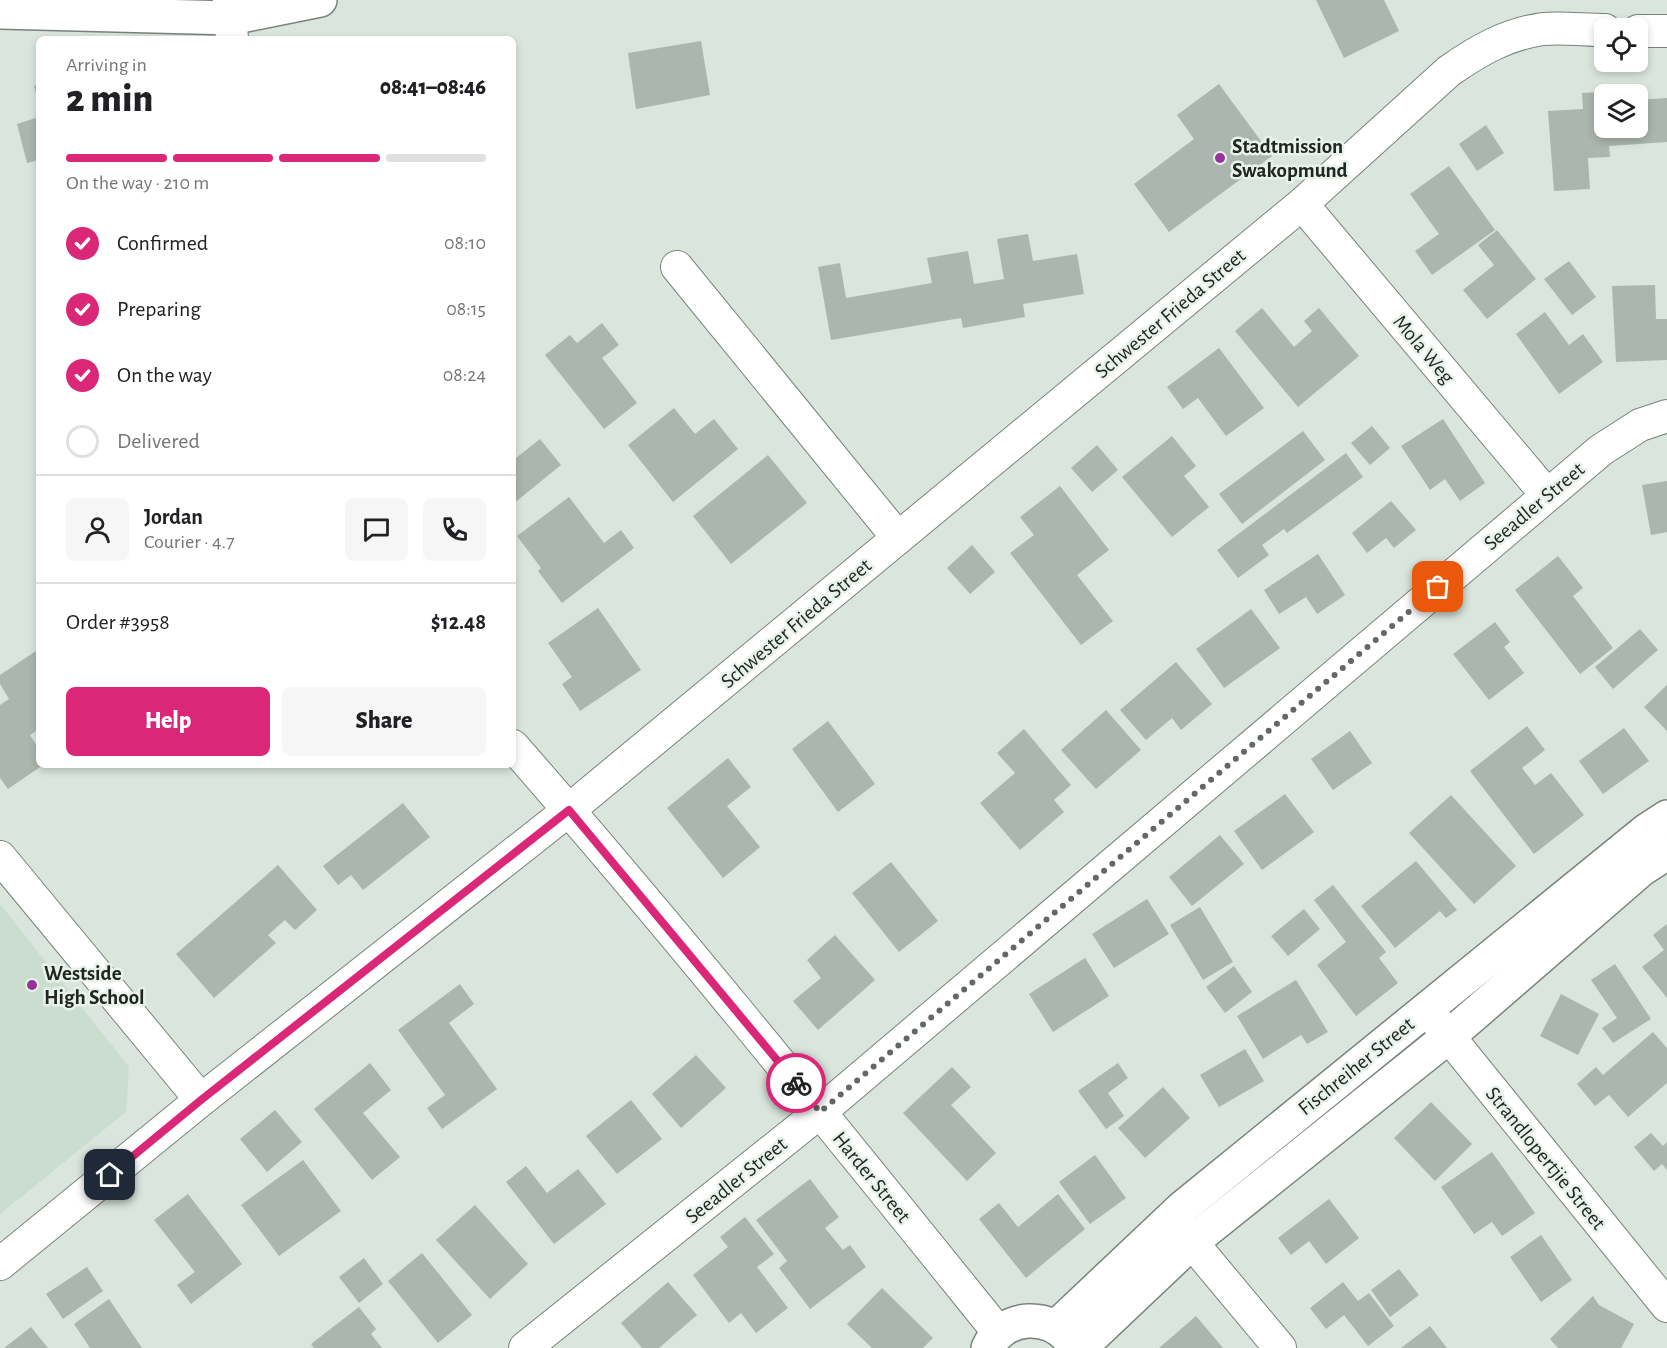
<!DOCTYPE html>
<meta charset="utf-8">
<style>
body{margin:0;font-family:"Alegreya Sans",sans-serif;background:#f6f6f6;color:#202124;height:100vh;display:flex;flex-direction:column;font-size:22px;white-space:nowrap}
*{box-sizing:border-box;margin:0}
p{font-size:20px;color:#757577}
.icon{flex:none;width:33px;height:33px;fill:none;stroke:currentColor;stroke-width:2;stroke-linecap:round;stroke-linejoin:round}
.map{position:relative;flex:1;overflow:hidden}
.details{position:absolute;left:36px;top:36px;width:480px;height:732px;display:flex;flex-direction:column;background:#fff;border-radius:9px;box-shadow:0 3px 9px #0003}
.details>*{flex:none}
.fabs{position:absolute;left:1594px;top:18px;display:grid;gap:12px}
.fabs a{display:grid;place-items:center;width:54px;height:54px;border-radius:9px;background:#fff;box-shadow:0 3px 9px #0003;font-size:30px}
.pin{position:absolute;display:grid;place-items:center;width:51px;height:51px;color:#fff;margin:-26px;border-radius:12px;box-shadow:0 3px 9px #0006}
.courier{position:absolute;display:grid;place-items:center;width:60px;height:60px;margin:-30px;border:4px solid #db2777;border-radius:50%;background:#fff;color:#222;box-shadow:0 2px 8px #0007}
.headline em{font-style:normal;font-weight:800}
.headline div{display:flex;flex-direction:column-reverse}
.headline{display:flex;align-items:center;justify-content:space-between;height:102px;padding:0 30px}
h1{font-size:39px;font-weight:800;line-height:45px}
.bar{display:grid;grid-template-columns:repeat(4,1fr);gap:9px 6px;align-content:center;height:72px;padding:0 30px}
.bar i{height:8px;border-radius:4px;background:#e0e0e0}
.bar .on{background:#db2777}
.bar p{grid-column:span 4}
.line{display:flex;align-items:center;gap:15px;padding:0 30px;border-top:2px solid #e0e0e0}
.line div{flex:1}
.round{display:grid;place-items:center;flex:none;width:63px;height:63px;border-radius:9px;background:#f6f6f6}
ol{padding:0 30px;list-style:none}
li{display:flex;align-items:center;gap:18px;height:66px}
li p{margin-inline-start:auto}
li .icon{padding:6px;border-radius:50%;background:#db2777;color:#fff;stroke-width:4}
li:last-child{color:#757577}
li i{width:33px;height:33px;border:3px solid #e0e0e0;border-radius:50%}
.button{display:flex;gap:12px;margin-top:auto;padding:12px 30px}
.button a{flex:1;height:69px;border-radius:9px;background:#db2777;color:#fff;font-size:24px;font-weight:800;line-height:69px;text-align:center}
.button a+a{background:#f6f6f6;color:#202124}
.map>svg:first-child{display:block}
.built{fill:#cbddcf}
.building{fill:#abb7ae}
.lines{fill:none;stroke-linecap:round;stroke-linejoin:round}
.street-casing{stroke:#78837b;stroke-width:34}
.secondary-casing{stroke:#78837b;stroke-width:36}
.street{stroke:#fff;stroke-width:32}
.secondary{stroke:#fff;stroke-width:33}
.done{stroke:#626963;stroke-width:6;stroke-dasharray:0 10.8}
.route{stroke:#db2777;stroke-width:8}
.poi-dot{fill:#96339a;stroke:#e7f3ea;stroke-width:2}
.labels{text-anchor:middle;stroke-width:5;stroke-linejoin:round;paint-order:stroke}
.poi-label{font-size:21px;font-weight:bold;fill:#212622;stroke:#e7f3ea;text-anchor:start}
.street-label{font-size:21px;fill:#212622;stroke:#e7f3ea}
</style>
<div class="map">
<svg width="1667" height="1348" viewBox="0 0 1667 1348">
<rect width="100%" height="100%" fill="#dae6dd"/>
<path class="built" d="M 0,904 L 129,1067 L 126,1112 L 0,1214 Z"/>
<g class="building">
<path d="M 1316,0 L 1384,0 L 1399,31 L 1344,58 Z"/>
<path d="M 701,41 L 710,95 L 636,109 L 628,53 Z"/>
<path d="M 39,84 L 39,101 L 38,101 L 34,86 Z"/>
<path d="M 1219,84 L 1272,156 L 1169,232 L 1134,184 L 1194,139 L 1177,115 Z"/>
<path d="M 1613,91 L 1613,94 L 1605,94 L 1605,128 L 1638,128 L 1638,100 L 1667,98 L 1667,142 L 1609,146 L 1610,157 L 1588,158 L 1590,189 L 1554,191 L 1548,111 L 1583,109 L 1582,93 Z"/>
<path d="M 39,117 L 39,160 L 27,163 L 17,124 Z"/>
<path d="M 1486,125 L 1504,153 L 1477,171 L 1459,144 Z"/>
<path d="M 1449,166 L 1495,230 L 1432,275 L 1415,251 L 1439,234 L 1410,194 Z"/>
<path d="M 1497,230 L 1536,279 L 1487,319 L 1463,290 L 1494,265 L 1478,245 Z"/>
<path d="M 1028,234 L 1033,261 L 1077,254 L 1084,294 L 1023,304 L 1025,317 L 963,328 L 961,318 L 831,340 L 818,267 L 840,263 L 846,298 L 932,283 L 927,258 L 968,251 L 974,284 L 1004,279 L 997,239 Z"/>
<path d="M 1569,261 L 1596,297 L 1572,315 L 1544,279 Z"/>
<path d="M 1655,285 L 1656,319 L 1667,319 L 1667,360 L 1616,362 L 1612,286 Z"/>
<path d="M 1262,308 L 1294,347 L 1312,331 L 1304,321 L 1319,308 L 1359,356 L 1298,407 L 1235,331 Z"/>
<path d="M 1545,312 L 1569,345 L 1583,334 L 1603,362 L 1559,394 L 1516,334 Z"/>
<path d="M 602,323 L 619,345 L 602,358 L 637,403 L 604,429 L 545,355 L 570,335 L 577,343 Z"/>
<path d="M 1219,348 L 1264,408 L 1226,436 L 1198,398 L 1183,409 L 1167,387 Z"/>
<path d="M 674,408 L 695,434 L 714,419 L 738,449 L 673,502 L 628,445 Z"/>
<path d="M 1443,419 L 1485,483 L 1460,501 L 1445,479 L 1430,490 L 1401,446 Z"/>
<path d="M 1372,426 L 1390,448 L 1370,465 L 1351,443 Z"/>
<path d="M 1303,431 L 1325,460 L 1242,524 L 1219,494 Z"/>
<path d="M 1172,436 L 1196,466 L 1184,476 L 1209,507 L 1172,537 L 1122,477 Z"/>
<path d="M 540,439 L 561,465 L 513,504 L 513,455 L 516,458 Z"/>
<path d="M 1097,445 L 1118,470 L 1092,492 L 1071,468 Z"/>
<path d="M 1346,453 L 1363,477 L 1287,533 L 1284,529 L 1262,545 L 1269,555 L 1238,578 L 1217,550 Z"/>
<path d="M 768,455 L 807,503 L 731,564 L 693,516 Z"/>
<path d="M 1667,481 L 1667,532 L 1651,535 L 1642,485 Z"/>
<path d="M 1060,486 L 1109,550 L 1077,575 L 1113,621 L 1081,645 L 1010,553 L 1034,535 L 1020,517 Z"/>
<path d="M 569,497 L 604,543 L 621,530 L 634,548 L 562,603 L 538,571 L 541,568 L 517,536 Z"/>
<path d="M 1391,501 L 1416,530 L 1394,548 L 1386,538 L 1367,553 L 1352,533 Z"/>
<path d="M 972,545 L 995,572 L 970,594 L 947,568 Z"/>
<path d="M 1318,554 L 1345,595 L 1317,614 L 1306,597 L 1279,614 L 1264,590 Z"/>
<path d="M 1558,556 L 1583,588 L 1573,596 L 1613,648 L 1580,674 L 1515,590 Z"/>
<path d="M 598,608 L 641,670 L 580,711 L 562,684 L 572,677 L 548,643 Z"/>
<path d="M 1251,609 L 1280,648 L 1224,688 L 1196,649 Z"/>
<path d="M 1495,622 L 1510,642 L 1504,647 L 1524,673 L 1489,700 L 1453,654 Z"/>
<path d="M 1640,629 L 1658,650 L 1613,689 L 1595,667 Z"/>
<path d="M 39,649 L 39,729 L 30,735 L 39,749 L 39,765 L 43,765 L 8,789 L 0,778 L 0,705 L 9,699 L 0,684 L 0,675 Z"/>
<path d="M 1176,662 L 1212,704 L 1181,730 L 1172,718 L 1146,740 L 1120,710 Z"/>
<path d="M 1667,685 L 1667,731 L 1644,707 Z"/>
<path d="M 1106,710 L 1141,750 L 1096,789 L 1061,750 Z"/>
<path d="M 828,721 L 875,784 L 838,812 L 792,749 Z"/>
<path d="M 1527,726 L 1545,750 L 1522,768 L 1535,785 L 1551,773 L 1584,815 L 1534,854 L 1470,771 Z"/>
<path d="M 1624,728 L 1649,761 L 1603,794 L 1579,761 Z"/>
<path d="M 1024,729 L 1071,785 L 1054,800 L 1064,812 L 1020,850 L 980,803 L 1015,773 L 997,753 Z"/>
<path d="M 1350,731 L 1372,763 L 1333,790 L 1311,759 Z"/>
<path d="M 728,758 L 751,787 L 727,806 L 760,847 L 723,878 L 667,808 Z"/>
<path d="M 1285,794 L 1314,832 L 1262,870 L 1234,831 Z"/>
<path d="M 1451,795 L 1516,866 L 1474,904 L 1409,833 Z"/>
<path d="M 403,803 L 430,837 L 363,890 L 351,875 L 338,885 L 323,866 Z"/>
<path d="M 1220,835 L 1244,864 L 1192,906 L 1169,877 Z"/>
<path d="M 1416,861 L 1457,910 L 1446,918 L 1440,911 L 1395,948 L 1361,906 Z"/>
<path d="M 891,862 L 938,921 L 899,952 L 852,893 Z"/>
<path d="M 278,865 L 317,910 L 295,930 L 285,920 L 268,935 L 276,943 L 214,998 L 176,954 Z"/>
<path d="M 1333,885 L 1386,952 L 1379,958 L 1398,983 L 1356,1016 L 1317,965 L 1346,942 L 1314,900 Z"/>
<path d="M 1147,899 L 1169,934 L 1114,968 L 1092,934 Z"/>
<path d="M 1200,907 L 1233,962 L 1203,980 L 1170,925 Z"/>
<path d="M 1304,909 L 1320,929 L 1288,956 L 1271,936 Z"/>
<path d="M 1667,924 L 1667,998 L 1642,967 L 1664,950 L 1653,935 Z"/>
<path d="M 835,935 L 875,980 L 818,1030 L 793,1001 L 821,978 L 807,960 Z"/>
<path d="M 1085,958 L 1109,996 L 1053,1032 L 1029,994 Z"/>
<path d="M 1615,964 L 1651,1019 L 1613,1043 L 1602,1028 L 1617,1018 L 1591,980 Z"/>
<path d="M 1234,966 L 1252,992 L 1225,1013 L 1206,987 Z"/>
<path d="M 1296,980 L 1328,1032 L 1307,1044 L 1301,1035 L 1263,1059 L 1237,1016 Z"/>
<path d="M 460,984 L 474,1004 L 449,1023 L 497,1089 L 442,1129 L 427,1108 L 445,1095 L 398,1030 Z"/>
<path d="M 1561,994 L 1599,1014 L 1578,1055 L 1540,1036 Z"/>
<path d="M 1653,1032 L 1667,1048 L 1667,1083 L 1628,1117 L 1609,1095 L 1595,1106 L 1577,1084 L 1596,1067 L 1603,1075 Z"/>
<path d="M 1245,1049 L 1264,1081 L 1219,1107 L 1200,1075 Z"/>
<path d="M 696,1055 L 726,1088 L 681,1128 L 652,1094 Z"/>
<path d="M 370,1063 L 391,1090 L 363,1113 L 400,1157 L 372,1180 L 314,1109 Z"/>
<path d="M 1118,1063 L 1128,1078 L 1108,1093 L 1124,1116 L 1106,1129 L 1078,1091 Z"/>
<path d="M 952,1067 L 971,1087 L 951,1105 L 996,1153 L 967,1181 L 903,1113 Z"/>
<path d="M 1163,1087 L 1190,1118 L 1145,1158 L 1118,1128 Z"/>
<path d="M 631,1100 L 662,1139 L 617,1174 L 586,1136 Z"/>
<path d="M 1431,1102 L 1472,1144 L 1435,1181 L 1394,1138 Z"/>
<path d="M 275,1110 L 302,1142 L 267,1172 L 240,1139 Z"/>
<path d="M 1651,1133 L 1663,1146 L 1667,1142 L 1667,1170 L 1662,1164 L 1654,1171 L 1634,1147 Z"/>
<path d="M 1492,1152 L 1535,1213 L 1502,1236 L 1492,1222 L 1474,1234 L 1441,1187 Z"/>
<path d="M 1095,1155 L 1126,1198 L 1090,1224 L 1059,1182 Z"/>
<path d="M 303,1160 L 341,1211 L 279,1256 L 241,1205 Z"/>
<path d="M 526,1166 L 547,1193 L 578,1169 L 606,1204 L 554,1244 L 506,1182 Z"/>
<path d="M 810,1179 L 839,1217 L 825,1228 L 843,1250 L 850,1245 L 866,1267 L 810,1309 L 779,1268 L 787,1261 L 756,1220 Z"/>
<path d="M 188,1194 L 242,1264 L 191,1304 L 177,1285 L 195,1272 L 154,1220 Z"/>
<path d="M 1058,1194 L 1085,1229 L 1026,1278 L 979,1219 L 999,1203 L 1018,1227 Z"/>
<path d="M 1329,1199 L 1359,1238 L 1326,1264 L 1309,1241 L 1291,1255 L 1278,1238 Z"/>
<path d="M 475,1205 L 528,1264 L 490,1299 L 436,1240 Z"/>
<path d="M 745,1217 L 774,1254 L 757,1267 L 788,1308 L 756,1333 L 741,1313 L 729,1323 L 693,1275 L 728,1247 L 720,1237 Z"/>
<path d="M 1541,1235 L 1572,1280 L 1541,1302 L 1510,1257 Z"/>
<path d="M 422,1253 L 472,1315 L 438,1343 L 388,1281 Z"/>
<path d="M 364,1258 L 383,1284 L 359,1303 L 339,1277 Z"/>
<path d="M 87,1267 L 103,1291 L 63,1319 L 46,1294 Z"/>
<path d="M 1399,1269 L 1419,1295 L 1390,1317 L 1371,1290 Z"/>
<path d="M 668,1282 L 697,1315 L 659,1348 L 642,1348 L 621,1323 Z"/>
<path d="M 1343,1282 L 1358,1301 L 1369,1293 L 1394,1326 L 1368,1346 L 1344,1315 L 1326,1329 L 1310,1308 Z"/>
<path d="M 882,1288 L 933,1338 L 923,1348 L 872,1348 L 847,1324 Z"/>
<path d="M 1593,1296 L 1599,1305 L 1634,1324 L 1621,1348 L 1558,1348 L 1550,1339 Z"/>
<path d="M 109,1299 L 142,1348 L 90,1348 L 74,1324 Z"/>
<path d="M 359,1307 L 376,1329 L 371,1334 L 382,1348 L 314,1348 L 311,1344 Z"/>
<path d="M 1196,1316 L 1223,1348 L 1159,1348 Z"/>
<path d="M 1430,1326 L 1447,1348 L 1401,1348 Z"/>
<path d="M 31,1327 L 48,1348 L 4,1348 Z"/>
</g>
<g class="lines">
<g class="street-casing">
<g id="street">
<path d="M 229,0 L 232,39"/>
<path d="M 1638,31 L 1667,31"/>
<path d="M 1302,204 L 1547,495"/>
<path d="M 677,267 L 898,538"/>
<path d="M 513,746 C 680,937 839,1135 999,1333"/>
<path d="M 0,857 L 201,1100"/>
<path d="M 1433,1017 L 1667,1306"/>
<path d="M 1174,1221 L 1280,1348"/>
<path d="M 0,1264 L 201,1100 L 569,810 L 1302,204 L 1449,71 C 1479,50 1507,34 1543,29 C 1563,27 1585,30 1605,30"/>
<path d="M 525,1348 L 820,1112 L 1601,450 L 1640,425 L 1667,416"/>
</g>
</g>
<g class="secondary-casing">
<g id="secondary">
<path d="M 0,12 L 231,18 L 320,0"/>
<path d="M 1056,1327 L 1182,1208 L 1647,830 L 1667,817"/>
<path d="M 988,1348 C 1003,1314 1052,1312 1071,1342"/>
<path d="M 1080,1348 L 1192,1242 L 1448,1037 L 1642,869 L 1667,853"/>
</g>
</g>
<use href="#street" class="street"/>
<use href="#secondary" class="secondary"/>
</g>
<g class="lines">
<path class="done" d="M 796,1083 L 820,1112 L 1438,587"/>
<path class="route" d="M 110,1175 L 201,1100 L 569,810 L 796,1083"/>
</g>
<g class="poi-dot">
<circle cx="1220" cy="158" r="6"/>
<circle cx="32" cy="985" r="6"/>
</g>
<g class="labels">
<g class="poi-label">
<text x="1232" y="153">Stadtmission<tspan x="1232" dy="24">Swakopmund</tspan></text>
<text x="44" y="980">Westside<tspan x="44" dy="24">High School</tspan></text>
</g>
<g class="street-label">
<text transform="translate(1170 313) rotate(-40)" y="7">Schwester Frieda Street</text>
<text transform="translate(1424 349) rotate(50)" y="7">Mola Weg</text>
<text transform="translate(1534 506) rotate(-40)" y="7">Seeadler Street</text>
<text transform="translate(796 623) rotate(-40)" y="7">Schwester Frieda Street</text>
<text transform="translate(1356 1066) rotate(-39)" y="7">Fischreiher Street</text>
<text transform="translate(1546 1158) rotate(51)" y="7">Strandlopertjie Street</text>
<text transform="translate(872 1177) rotate(51)" y="7">Harder Street</text>
<text transform="translate(736 1180) rotate(-39)" y="7">Seeadler Street</text>
</g>
</g>
</svg>
<div class="fabs">
<a><svg class="icon" aria-label="locate" viewBox="0 0 24 24"><circle cx="12" cy="12" r="6"/><path d="M12 2v4M12 18v4M2 12h4M18 12h4"/></svg></a>
<a><svg class="icon" aria-label="layers" viewBox="0 0 24 24"><path d="M12 4l9 5-9 5-9-5zM3 14l9 5 9-5"/></svg></a>
</div>
<div class="pin" style="left:1438px;top:587px;background:#ea580c"><svg class="icon" aria-label="bag" viewBox="0 0 24 24"><path d="M5 8h14l-1 12H6zM9 8a3 3 0 0 1 6 0"/></svg></div>
<div class="pin" style="left:110px;top:1175px;background:#1f2937"><svg class="icon" aria-label="home" viewBox="0 0 24 24"><path d="M3 11l9-7 9 7M6 9v11h12V9"/></svg></div>
<div class="courier" style="left:796px;top:1083px"><svg class="icon" aria-label="bike" viewBox="0 0 24 24"><circle cx="6" cy="16" r="4"/><circle cx="18" cy="16" r="4"/><path d="M6 16l4-8h5l3 8M10 8l3 8H6M13 5h3"/></svg></div>
<section class="details">
<div class="headline"><div><h1>2 min</h1><p>Arriving in</p></div><em>08:41–08:46</em></div>
<div class="bar"><i class="on"></i><i class="on"></i><i class="on"></i><i></i><p>On the way · 210 m</p></div>
<ol>
<li><svg class="icon" aria-label="check" viewBox="0 0 24 24"><path d="M5 12l5 5 9-10"/></svg>Confirmed<p>08:10</p></li>
<li><svg class="icon" aria-label="check" viewBox="0 0 24 24"><path d="M5 12l5 5 9-10"/></svg>Preparing<p>08:15</p></li>
<li><svg class="icon" aria-label="check" viewBox="0 0 24 24"><path d="M5 12l5 5 9-10"/></svg>On the way<p>08:24</p></li>
<li><i></i>Delivered</li>
</ol>
<div class="line" style="height:108px"><a class="round"><svg class="icon" aria-label="person" viewBox="0 0 24 24"><circle cx="12" cy="8" r="4"/><path d="M4 21q1-7 8-7t8 7"/></svg></a><div><b>Jordan</b><p>Courier · 4.7</p></div><a class="round"><svg class="icon" aria-label="chat" viewBox="0 0 24 24"><path d="M4 5h16v11H9l-5 4z"/></svg></a><a class="round"><svg class="icon" aria-label="phone" viewBox="0 0 24 24"><path d="M5 4h4l2 5-3 2q2 4 5 5l2-3 5 2v4C11 20 4 13 5 4z"/></svg></a></div>
<div class="line" style="height:78px"><div>Order #3958</div><b>$12.48</b></div>
<div class="button"><a>Help</a><a>Share</a></div>
</section>
</div>
